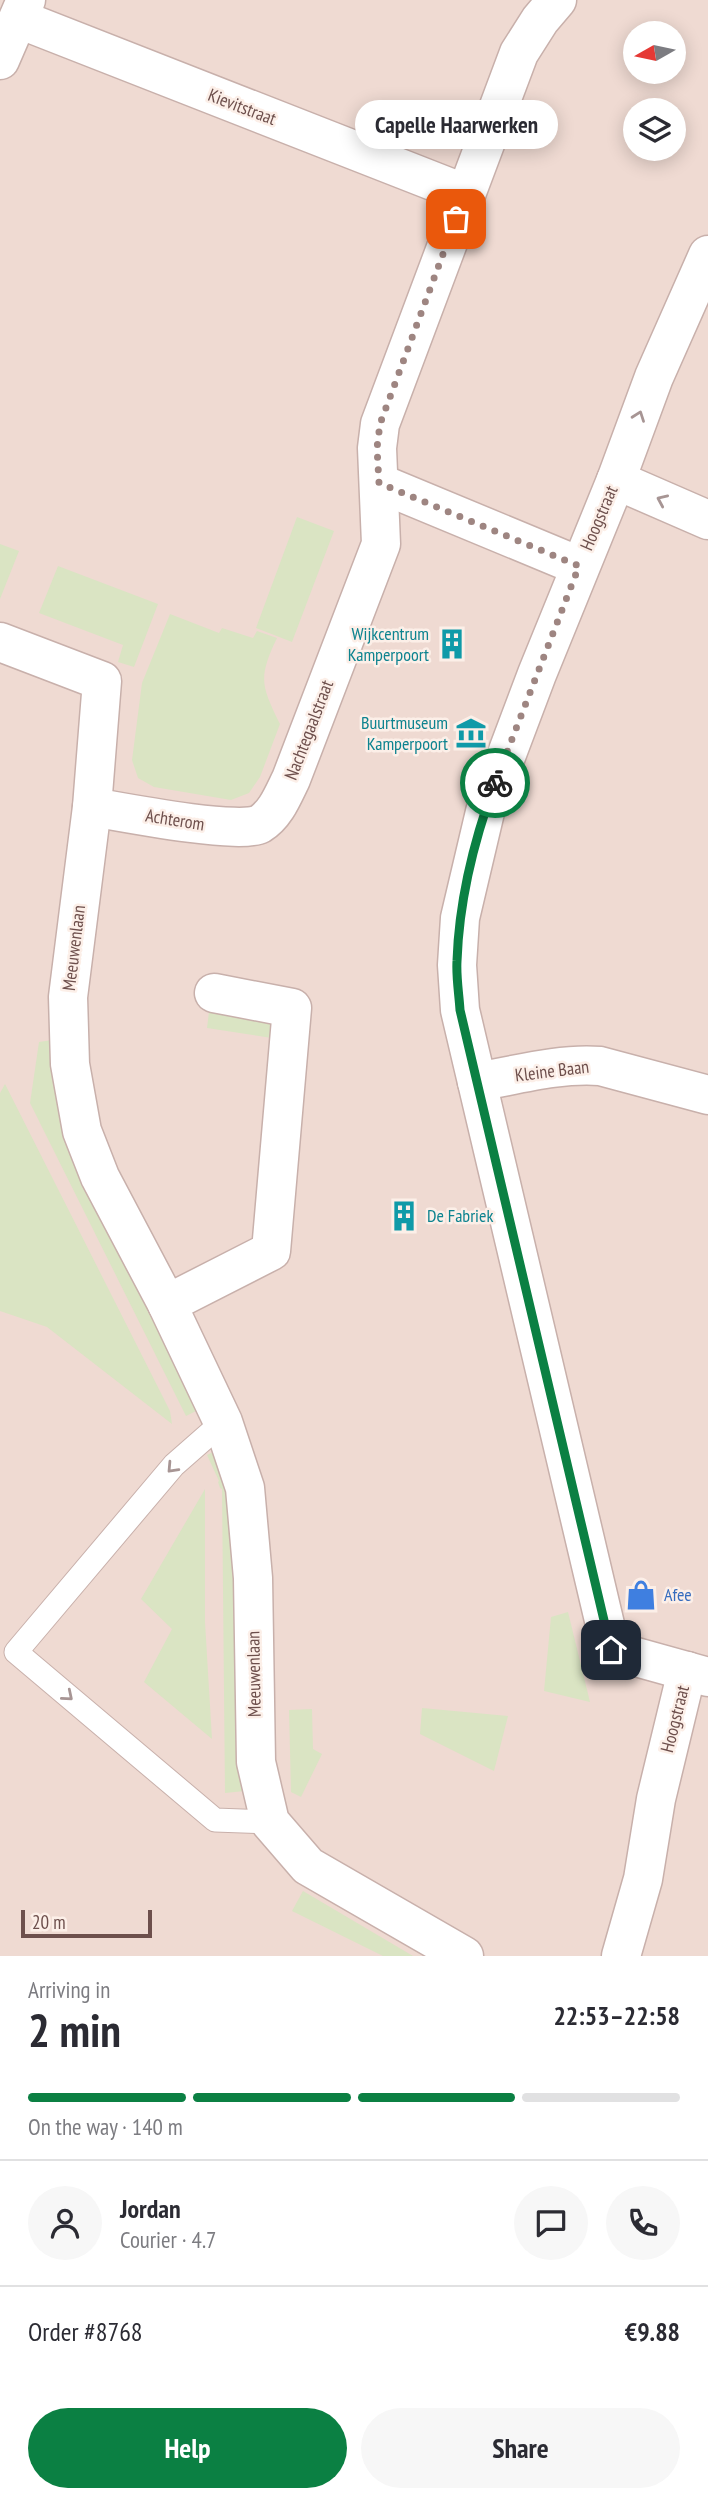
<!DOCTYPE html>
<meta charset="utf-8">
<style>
body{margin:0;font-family:"PT Sans Narrow",sans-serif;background:#f7f7f7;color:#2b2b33;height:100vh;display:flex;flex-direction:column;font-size:26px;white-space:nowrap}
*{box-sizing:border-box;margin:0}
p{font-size:23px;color:#7c7c81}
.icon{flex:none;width:38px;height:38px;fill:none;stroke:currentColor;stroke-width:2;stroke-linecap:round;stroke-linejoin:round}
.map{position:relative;height:1956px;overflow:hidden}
.details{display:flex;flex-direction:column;background:#fff;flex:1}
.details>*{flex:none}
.needle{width:46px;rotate:261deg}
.buttons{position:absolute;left:623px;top:21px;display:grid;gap:14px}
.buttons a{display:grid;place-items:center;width:63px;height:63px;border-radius:50%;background:#fff;box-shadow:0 4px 18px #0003;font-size:35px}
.scale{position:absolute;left:21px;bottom:18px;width:131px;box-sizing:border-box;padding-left:7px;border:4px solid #6d4f4c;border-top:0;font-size:19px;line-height:24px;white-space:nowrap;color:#6d4f4c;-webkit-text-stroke:5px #fcefe8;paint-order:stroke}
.pin{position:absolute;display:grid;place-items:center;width:60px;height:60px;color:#fff;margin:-30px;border-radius:14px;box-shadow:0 4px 10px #0006}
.courier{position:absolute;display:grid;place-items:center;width:70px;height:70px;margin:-35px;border:5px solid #0b8043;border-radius:50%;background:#fff;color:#222;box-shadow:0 2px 9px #0007}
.bubble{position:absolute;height:49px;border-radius:24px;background:#fff;box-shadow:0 4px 18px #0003;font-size:23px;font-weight:700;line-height:49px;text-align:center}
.head em{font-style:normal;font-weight:700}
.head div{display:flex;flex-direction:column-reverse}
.head{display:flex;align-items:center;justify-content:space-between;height:119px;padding:0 28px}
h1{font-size:46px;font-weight:700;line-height:52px}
.bar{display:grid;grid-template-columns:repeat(4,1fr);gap:10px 7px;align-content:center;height:84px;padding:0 28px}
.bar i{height:9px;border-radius:5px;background:#e1e1e2}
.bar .selected{background:#0b8043}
.bar p{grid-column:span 4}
.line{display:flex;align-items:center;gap:18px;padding:0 28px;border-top:2px solid #e1e1e2}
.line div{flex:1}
.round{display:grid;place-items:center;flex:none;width:74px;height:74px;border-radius:37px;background:#f7f7f7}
.cta{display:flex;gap:14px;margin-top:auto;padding:14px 28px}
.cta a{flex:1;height:80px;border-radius:42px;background:#0b8043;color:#fff;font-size:28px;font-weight:700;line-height:80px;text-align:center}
.cta a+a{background:#f7f7f7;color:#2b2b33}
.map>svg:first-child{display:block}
.residential{fill:#efdad2;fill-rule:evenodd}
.green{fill:#dae4c3}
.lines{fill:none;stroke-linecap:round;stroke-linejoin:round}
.lane-casing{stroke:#c8b0ab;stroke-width:25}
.street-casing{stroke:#c8b0ab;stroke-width:41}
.lane{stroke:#fff;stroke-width:23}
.street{stroke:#fff;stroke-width:38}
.oneway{stroke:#a79594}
.done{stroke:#9e8581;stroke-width:7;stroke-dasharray:0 12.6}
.route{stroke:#0b8043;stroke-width:9}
.labels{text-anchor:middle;stroke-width:5;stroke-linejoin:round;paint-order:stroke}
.street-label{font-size:18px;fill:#6d4f4c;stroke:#fcefe8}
.culture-label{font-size:18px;fill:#0d838f;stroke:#fcefe8;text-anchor:end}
.shop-label{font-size:18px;fill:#366cbe;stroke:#fcefe8;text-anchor:start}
</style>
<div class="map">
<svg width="708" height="1956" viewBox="0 0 708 1956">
<rect width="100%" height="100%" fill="#f9eae3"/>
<path class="residential" d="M 0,0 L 708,0 L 708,1956 L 0,1956 ZM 635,33 L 674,33 L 674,72 L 635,72 ZM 635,110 L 674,110 L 674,149 L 635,149 Z"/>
<g class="green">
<path d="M 297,517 L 334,531 L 292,642 L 256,628 Z"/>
<path d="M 0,544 L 19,551 L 0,599 Z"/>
<path d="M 58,566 L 158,604 L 134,667 L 118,662 L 123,645 L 39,613 Z"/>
<path d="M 170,614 L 219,633 L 222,628 L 253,638 L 257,631 L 277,638 C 258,678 261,685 280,724 L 260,777 L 249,793 L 231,800 L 154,787 L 138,778 L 132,760 L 142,683 Z"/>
<path d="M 209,1012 L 274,1024 L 272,1038 L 207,1028 Z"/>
<path d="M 52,1040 L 202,1408 L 186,1416 L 30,1103 L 39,1042 Z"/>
<path d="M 5,1084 L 170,1411 L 172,1424 L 47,1327 L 0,1311 L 0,1093 Z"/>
<path d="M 219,1449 L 233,1502 L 245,1791 L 225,1793 L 222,1489 L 220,1488 L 218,1482 L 219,1481 L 207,1455 Z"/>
<path d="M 205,1489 L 205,1622 L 212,1739 L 144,1682 L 172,1629 L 141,1599 Z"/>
<path d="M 568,1612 L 590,1702 L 544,1691 L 551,1617 Z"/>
<path d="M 422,1708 L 508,1716 L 494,1771 L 420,1734 Z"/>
<path d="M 312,1709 L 313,1749 L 322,1754 L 301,1797 L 291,1792 L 289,1710 Z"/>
<path d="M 303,1891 L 413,1956 L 383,1956 L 292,1911 Z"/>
</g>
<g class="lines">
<g class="lane-casing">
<path id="lane" d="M 223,1422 L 174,1465 L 16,1652 L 215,1820 L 270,1822"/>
</g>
<g class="street-casing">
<g id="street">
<path d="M 19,19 L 466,194"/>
<path d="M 0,60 L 26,0"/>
<path d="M 708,255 L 654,377 L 616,480 L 537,674 L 485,812 L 460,918 L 457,965 L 460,1010 L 611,1650 L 708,1677"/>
<path d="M 616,480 L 708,520"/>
<path d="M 379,483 L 579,566"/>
<path d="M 0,642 L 102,681 L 92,807 L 68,997 L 70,1064 L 82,1131 L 100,1177 L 167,1304 L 223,1422 L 245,1488 L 253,1578 L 256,1762 L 270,1822 L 308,1866 L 464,1956"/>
<path d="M 92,807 C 121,812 240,835 260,824 C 276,814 283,795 291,779 L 381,544 L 377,448 L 380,424 L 519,53 L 540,20 L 557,0"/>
<path d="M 477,1082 C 517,1075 558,1063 600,1066 L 708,1095"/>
<path d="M 167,1304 L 271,1251 L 292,1008 L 214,993"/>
<path d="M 621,1956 L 643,1879 L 656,1799 L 687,1671"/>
</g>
</g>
<use href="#lane" class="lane"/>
<use href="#street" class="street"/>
</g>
<defs><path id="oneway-chevron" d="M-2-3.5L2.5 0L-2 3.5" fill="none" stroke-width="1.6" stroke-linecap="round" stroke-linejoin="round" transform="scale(1.75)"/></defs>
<g class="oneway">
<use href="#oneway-chevron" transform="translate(639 416) rotate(-70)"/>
<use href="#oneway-chevron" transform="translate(662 500) rotate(-156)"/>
<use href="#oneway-chevron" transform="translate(172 1468) rotate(133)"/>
<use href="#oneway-chevron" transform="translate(68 1696) rotate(40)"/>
</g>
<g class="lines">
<path class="done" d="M 456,219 L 380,424 L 377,448 L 379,483 L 579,566 L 495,783"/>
<path class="route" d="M 495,783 C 474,840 459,901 457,961 C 456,977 459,994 460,1010 L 611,1650"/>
</g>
<defs>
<g id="building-bare" transform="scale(2.415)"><path d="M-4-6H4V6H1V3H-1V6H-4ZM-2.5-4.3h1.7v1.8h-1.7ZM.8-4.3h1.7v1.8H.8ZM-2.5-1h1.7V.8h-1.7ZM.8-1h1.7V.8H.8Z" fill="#0f9aa8" stroke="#fcefe8" stroke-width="2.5" paint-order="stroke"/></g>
<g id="museum-bare" transform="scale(2.415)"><path d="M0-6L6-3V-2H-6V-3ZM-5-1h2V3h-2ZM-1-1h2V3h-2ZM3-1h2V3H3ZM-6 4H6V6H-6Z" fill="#0f9aa8" stroke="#fcefe8" stroke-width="2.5" paint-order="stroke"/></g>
<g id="shop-bare" transform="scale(2.415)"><path d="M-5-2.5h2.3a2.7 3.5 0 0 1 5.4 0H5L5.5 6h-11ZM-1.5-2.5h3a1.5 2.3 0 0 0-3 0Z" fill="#3f7fe0" stroke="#fcefe8" stroke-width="2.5" paint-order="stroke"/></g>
</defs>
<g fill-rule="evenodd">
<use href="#building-bare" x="452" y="644"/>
<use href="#museum-bare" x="471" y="733"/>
<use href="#building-bare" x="404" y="1216"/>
<use href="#shop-bare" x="641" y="1595"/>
</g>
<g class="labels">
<g class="street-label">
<text transform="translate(242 107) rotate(21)" y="6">Kievitstraat</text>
<text transform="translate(599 518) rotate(-67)" y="6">Hoogstraat</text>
<text transform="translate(309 730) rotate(-69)" y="6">Nachtegaalstraat</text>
<text transform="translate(175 820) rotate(9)" y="6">Achterom</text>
<text transform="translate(74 948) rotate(-83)" y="6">Meeuwenlaan</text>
<text transform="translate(552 1071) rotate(-7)" y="6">Kleine Baan</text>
<text transform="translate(254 1674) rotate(-91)" y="6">Meeuwenlaan</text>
<text transform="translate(675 1719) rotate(-76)" y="6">Hoogstraat</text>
</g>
<g class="culture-label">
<text x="429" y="640">Wijkcentrum<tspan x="429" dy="21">Kamperpoort</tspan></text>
<text x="448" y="729">Buurtmuseum<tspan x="448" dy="21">Kamperpoort</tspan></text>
<text x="427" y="1222" text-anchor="start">De Fabriek</text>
</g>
<g class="shop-label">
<text x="664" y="1601">Afee</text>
</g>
</g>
</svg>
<div class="buttons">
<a><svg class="needle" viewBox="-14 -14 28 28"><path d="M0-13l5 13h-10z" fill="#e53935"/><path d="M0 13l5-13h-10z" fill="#7c7c81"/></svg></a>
<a><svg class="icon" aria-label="layers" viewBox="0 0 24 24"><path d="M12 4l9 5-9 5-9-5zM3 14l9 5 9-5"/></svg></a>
</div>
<div class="scale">20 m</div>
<div class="pin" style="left:456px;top:219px;background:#ea580c"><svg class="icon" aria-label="bag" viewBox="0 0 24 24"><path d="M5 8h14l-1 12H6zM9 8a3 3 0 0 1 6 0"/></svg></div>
<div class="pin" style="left:611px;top:1650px;background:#1f2937"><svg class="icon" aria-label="home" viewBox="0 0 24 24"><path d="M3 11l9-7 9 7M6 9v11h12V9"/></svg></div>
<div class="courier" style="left:495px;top:783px"><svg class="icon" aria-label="bike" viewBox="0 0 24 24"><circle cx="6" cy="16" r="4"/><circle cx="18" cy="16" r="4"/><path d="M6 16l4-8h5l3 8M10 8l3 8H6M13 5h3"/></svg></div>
<div class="bubble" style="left:355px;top:100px;width:203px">Capelle Haarwerken</div>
</div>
<section class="details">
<div class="head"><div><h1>2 min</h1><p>Arriving in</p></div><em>22:53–22:58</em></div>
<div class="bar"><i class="selected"></i><i class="selected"></i><i class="selected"></i><i></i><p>On the way · 140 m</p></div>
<div class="line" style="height:126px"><a class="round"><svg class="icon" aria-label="person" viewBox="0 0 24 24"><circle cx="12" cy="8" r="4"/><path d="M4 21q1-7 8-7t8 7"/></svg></a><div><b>Jordan</b><p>Courier · 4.7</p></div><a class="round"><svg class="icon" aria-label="chat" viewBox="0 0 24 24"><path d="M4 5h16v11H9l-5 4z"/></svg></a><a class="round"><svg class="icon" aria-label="phone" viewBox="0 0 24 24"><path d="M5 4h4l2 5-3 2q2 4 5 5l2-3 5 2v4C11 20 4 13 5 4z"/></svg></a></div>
<div class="line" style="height:91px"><div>Order #8768</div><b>€9.88</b></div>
<div class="cta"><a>Help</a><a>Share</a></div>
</section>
